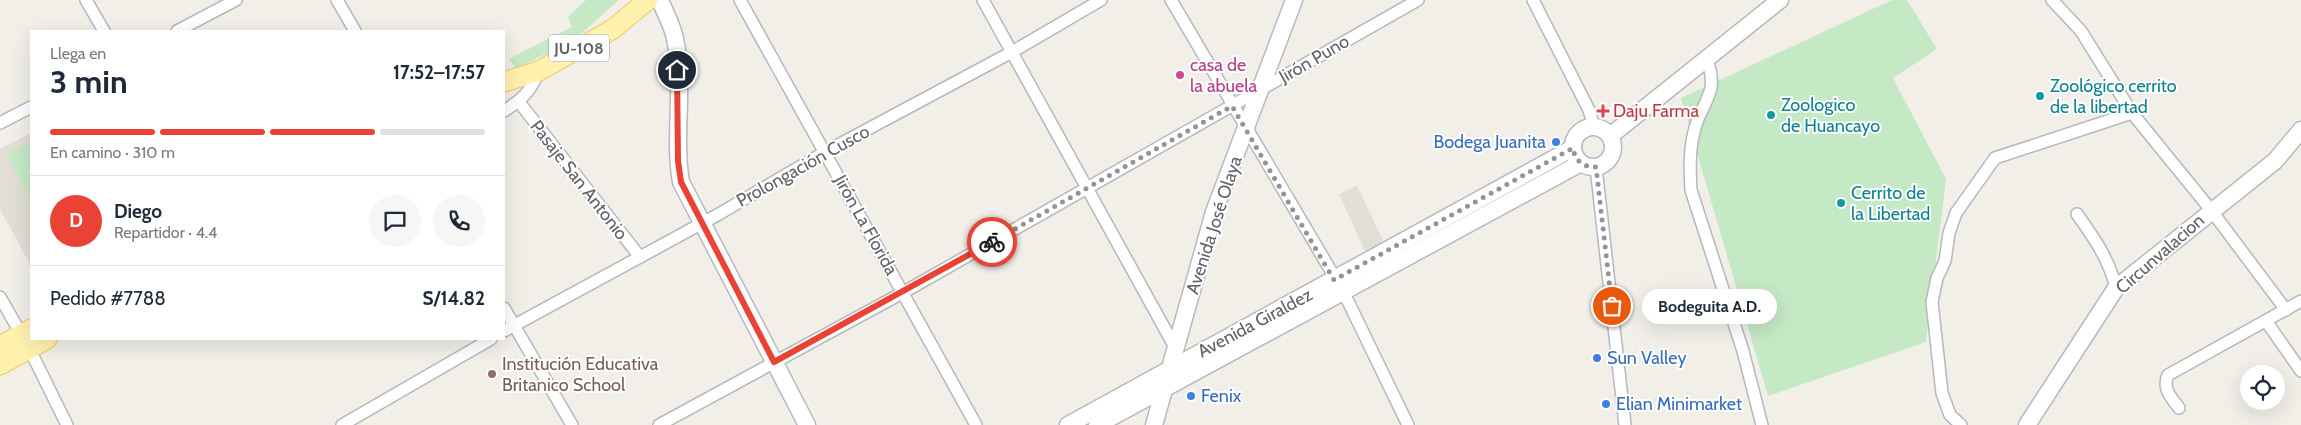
<!DOCTYPE html>
<html lang="es">
<meta charset="utf-8">
<style>
body{margin:0;font-family:Cabin,sans-serif;background:#f6f6f7;color:#1f2937;height:100vh;display:flex;flex-direction:column;font-size:19px;white-space:nowrap}
*{box-sizing:border-box;margin:0}
p{font-size:16px;color:#747a83}
.icon{flex:none;width:28px;height:28px;fill:none;stroke:currentColor;stroke-width:2;stroke-linecap:round;stroke-linejoin:round}
.map{position:relative;flex:1;overflow:hidden}
.side{position:absolute;left:30px;top:30px;width:475px;height:310px;display:flex;flex-direction:column;background:#fff;border-radius:0px;box-shadow:0 5px 20px #0002}
.side>*{flex:none}
.buttons{position:absolute;left:2240px;top:365px;display:grid;gap:10px}
.buttons a{display:grid;place-items:center;width:45px;height:45px;border-radius:50%;background:#fff;box-shadow:0 5px 20px #0002;font-size:25px}
.pin{position:absolute;display:grid;place-items:center;width:42px;height:42px;color:#fff;margin:-21px;border:2px solid #fff;border-radius:50%;box-shadow:0 1px 5px #0007}
.courier{position:absolute;display:grid;place-items:center;width:50px;height:50px;margin:-25px;border:4px solid #ea4335;border-radius:50%;background:#fff;color:#222;box-shadow:0 1px 6px #0007}
.bubble{position:absolute;height:35px;border-radius:18px;background:#fff;box-shadow:0 5px 20px #0002;font-size:16px;font-weight:700;line-height:35px;text-align:center}
.head em{font-style:normal;font-weight:700}
.head div{display:flex;flex-direction:column-reverse}
.head{display:flex;align-items:center;justify-content:space-between;height:85px;padding:0 20px}
h1{font-size:32px;font-weight:700;line-height:38px}
.bar{display:grid;grid-template-columns:repeat(4,1fr);gap:8px 5px;align-content:center;height:60px;padding:0 20px}
.bar i{height:6px;border-radius:4px;background:#e0e1e3}
.bar .on{background:#ea4335}
.bar p{grid-column:span 4}
.line{display:flex;align-items:center;gap:12px;padding:0 20px;border-top:1px solid #e0e1e3}
.line div{flex:1}
.round{display:grid;place-items:center;flex:none;width:52px;height:52px;border-radius:26px;background:#f6f6f7}
.map>svg:first-child{display:block}
.education{fill:#e1ded6}
.green{fill:#c5e8c5}
.lines{fill:none;stroke-linecap:round;stroke-linejoin:round}
.street-casing{stroke:#b5b8bc;stroke-width:14}
.secondary-casing{stroke:#b6babf;stroke-width:19}
.primary-casing{stroke:#f2c960;stroke-width:21}
.street{stroke:#fff;stroke-width:11}
.secondary{stroke:#fff;stroke-width:16}
.primary{stroke:#fff2af;stroke-width:19}
.done{stroke:#929495;stroke-width:5;stroke-dasharray:0 9}
.route{stroke:#ea4335;stroke-width:6}
.hotel-dot{fill:#d1479c;stroke:#fff;stroke-width:2}
.culture-dot{fill:#0f9aa8;stroke:#fff;stroke-width:2}
.health-dot{fill:#e0444e;stroke:#fff;stroke-width:2}
.shop-dot{fill:#3f7fe0;stroke:#fff;stroke-width:2}
.education-dot{fill:#8d6e63;stroke:#fff;stroke-width:2}
.labels{text-anchor:middle;stroke-width:4;stroke-linejoin:round;paint-order:stroke}
.shield{fill:#fff;stroke:#8f9295;stroke-width:1}
.shield-label{font-size:16px;font-weight:bold;fill:#5f6368}
.street-label{font-size:18px;fill:#5f6368;stroke:#fff}
.hotel-label{font-size:18px;fill:#b23c85;stroke:#fff;text-anchor:start}
.culture-label{font-size:18px;fill:#0d838f;stroke:#fff;text-anchor:start}
.health-label{font-size:18px;fill:#be3a42;stroke:#fff;text-anchor:start}
.shop-label{font-size:18px;fill:#366cbe;stroke:#fff;text-anchor:start}
.education-label{font-size:18px;fill:#785e54;stroke:#fff;text-anchor:start}
</style>
<div class="map">
<svg width="2301" height="425" viewBox="0 0 2301 425">
<rect width="100%" height="100%" fill="#f1efe8"/>
<g class="education">
<path d="M 31,133 L 31,266 L 0,209 L 0,149 Z"/>
<path d="M 1357,186 L 1384,242 L 1365,251 L 1339,194 Z"/>
</g>
<g class="green">
<path d="M 586,0 L 619,0 L 575,39 L 516,69 L 509,59 L 572,27 L 568,17 Z"/>
<path d="M 1892,0 L 1907,0 L 1937,49 L 1893,78 L 1946,179 L 1926,342 L 1768,396 L 1681,98 Z"/>
<path d="M 31,141 L 31,200 L 7,154 Z"/>
</g>
<g class="lines">
<g class="street-casing">
<g id="street">
<path d="M 86,0 L 104,31"/>
<path d="M 337,0 L 355,31"/>
<path d="M 740,0 L 976,425"/>
<path d="M 983,0 L 1176,349"/>
<path d="M 1171,0 L 1344,293 L 1408,425"/>
<path d="M 1533,0 L 1589,110 L 1594,127"/>
<path d="M 2052,0 L 2081,31 L 2132,113 L 2211,210 L 2286,310"/>
<path d="M 177,31 L 236,0"/>
<path d="M 1707,60 C 1720,95 1701,101 1694,132 C 1689,151 1690,171 1691,190 L 1743,351 L 1762,425"/>
<path d="M 519,102 L 640,257"/>
<path d="M 504,111 C 522,100 531,91 539,71"/>
<path d="M 0,123 L 31,107"/>
<path d="M 1596,167 L 1625,425"/>
<path d="M 2077,214 C 2094,238 2109,259 2116,288"/>
<path d="M 0,297 L 29,348 L 67,425"/>
<path d="M 504,308 L 572,425"/>
<path d="M 2266,321 L 2301,371"/>
<path d="M 504,331 L 719,214 L 825,152 L 1012,52 L 1101,0"/>
<path d="M 2179,408 C 2171,397 2162,389 2168,375 L 2301,301"/>
<path d="M 342,425 L 491,339"/>
<path d="M 659,425 L 904,292 L 1418,0"/>
<path d="M 1961,425 L 1950,415 L 1942,393 L 1932,302 L 1937,278 L 1945,261 L 1949,233 L 1956,213 L 1995,158 L 2132,113"/>
</g>
</g>
<g class="secondary-casing">
<g id="secondary">
<path d="M 660,0 C 665,13 673,26 675,39 C 685,84 673,136 681,182 L 807,425"/>
<circle cx="1593" cy="147" r="20"/>
<path d="M 1610,136 L 1780,0"/>
<path d="M 1068,425 L 1573,148"/>
<path d="M 1097,425 L 1581,163"/>
<path d="M 1154,425 L 1214,212 L 1294,0"/>
<path d="M 2027,425 L 2116,288 L 2275,161 L 2301,130"/>
</g>
</g>
<g class="primary-casing">
<g id="primary">
<path d="M 504,82 L 539,71 L 613,29 L 648,0"/>
<path d="M 0,346 L 31,329"/>
<path d="M 0,365 L 47,339"/>
</g>
</g>
<use href="#street" class="street"/>
<use href="#secondary" class="secondary"/>
<use href="#primary" class="primary"/>
</g>
<g class="lines">
<path class="done" d="M 992,242 L 1232,106 L 1334,280 L 1573,148 C 1575,161 1583,167 1596,167 L 1612,306"/>
<path class="route" d="M 677,70 L 678,161 L 681,182 L 774,362 L 992,242"/>
</g>
<circle class="hotel-dot" cx="1180" cy="75" r="5"/>
<g class="culture-dot">
<circle cx="2040" cy="96" r="5"/>
<circle cx="1771" cy="115" r="5"/>
<circle cx="1841" cy="203" r="5"/>
</g>
<path class="health-dot" d="M1600.5 103.5h5v5h5v5h-5v5h-5v-5h-5v-5h5z"/>
<g class="shop-dot">
<circle cx="1556" cy="142" r="5"/>
<circle cx="1597" cy="358" r="5"/>
<circle cx="1191" cy="396" r="5"/>
<circle cx="1606" cy="404" r="5"/>
</g>
<circle class="education-dot" cx="492" cy="374" r="5"/>
<g class="labels">
<rect class="shield" x="549" y="34.5" width="60" height="27" rx="4"/>
<g class="shield-label">
<text x="579" y="54">JU-108</text>
</g>
<g class="street-label">
<text transform="translate(1314 59) rotate(-30)" y="6">Jirón Puno</text>
<text transform="translate(803 166) rotate(-29)" y="6">Prolongación Cusco</text>
<text transform="translate(579 180) rotate(52)" y="6">Pasaje San Antonio</text>
<text transform="translate(866 225) rotate(61)" y="6">Jirón La Florida</text>
<text transform="translate(1214 225) rotate(-72)" y="6">Avenida José Olaya</text>
<text transform="translate(2160 254) rotate(-41)" y="6">Circunvalacion</text>
<text transform="translate(1255 323) rotate(-28)" y="6">Avenida Giraldez</text>
</g>
<g class="hotel-label">
<text x="1190" y="71">casa de<tspan x="1190" dy="21">la abuela</tspan></text>
</g>
<g class="culture-label">
<text x="2050" y="92">Zoológico cerrito<tspan x="2050" dy="21">de la libertad</tspan></text>
<text x="1781" y="111">Zoologico<tspan x="1781" dy="21">de Huancayo</tspan></text>
<text x="1851" y="199">Cerrito de<tspan x="1851" dy="21">la Libertad</tspan></text>
</g>
<g class="health-label">
<text x="1613" y="117">Daju Farma</text>
</g>
<g class="shop-label">
<text x="1546" y="148" text-anchor="end">Bodega Juanita</text>
<text x="1607" y="364">Sun Valley</text>
<text x="1201" y="402">Fenix</text>
<text x="1616" y="410">Elian Minimarket</text>
</g>
<g class="education-label">
<text x="502" y="370">Institución Educativa<tspan x="502" dy="21">Britanico School</tspan></text>
</g>
</g>
</svg>
<div class="buttons">
<a><svg class="icon" aria-label="locate" viewBox="0 0 24 24"><circle cx="12" cy="12" r="6"/><path d="M12 2v4M12 18v4M2 12h4M18 12h4"/></svg></a>
</div>
<div class="pin" style="left:1612px;top:306px;background:#ea580c"><svg class="icon" aria-label="bag" viewBox="0 0 24 24"><path d="M5 8h14l-1 12H6zM9 8a3 3 0 0 1 6 0"/></svg></div>
<div class="pin" style="left:677px;top:70px;background:#1f2937"><svg class="icon" aria-label="home" viewBox="0 0 24 24"><path d="M3 11l9-7 9 7M6 9v11h12V9"/></svg></div>
<div class="courier" style="left:992px;top:242px"><svg class="icon" aria-label="bike" viewBox="0 0 24 24"><circle cx="6" cy="16" r="4"/><circle cx="18" cy="16" r="4"/><path d="M6 16l4-8h5l3 8M10 8l3 8H6M13 5h3"/></svg></div>
<div class="bubble" style="left:1642px;top:289px;width:135px">Bodeguita A.D.</div>
<section class="side">
<div class="head"><div><h1>3 min</h1><p>Llega en</p></div><em>17:52–17:57</em></div>
<div class="bar"><i class="on"></i><i class="on"></i><i class="on"></i><i></i><p>En camino · 310 m</p></div>
<div class="line" style="height:90px"><b class="round" style="background:#ea4335;color:#fff">D</b><div><b>Diego</b><p>Repartidor · 4.4</p></div><a class="round"><svg class="icon" aria-label="chat" viewBox="0 0 24 24"><path d="M4 5h16v11H9l-5 4z"/></svg></a><a class="round"><svg class="icon" aria-label="phone" viewBox="0 0 24 24"><path d="M5 4h4l2 5-3 2q2 4 5 5l2-3 5 2v4C11 20 4 13 5 4z"/></svg></a></div>
<div class="line" style="height:65px"><div>Pedido #7788</div><b>S/14.82</b></div>
</section>
</div>
